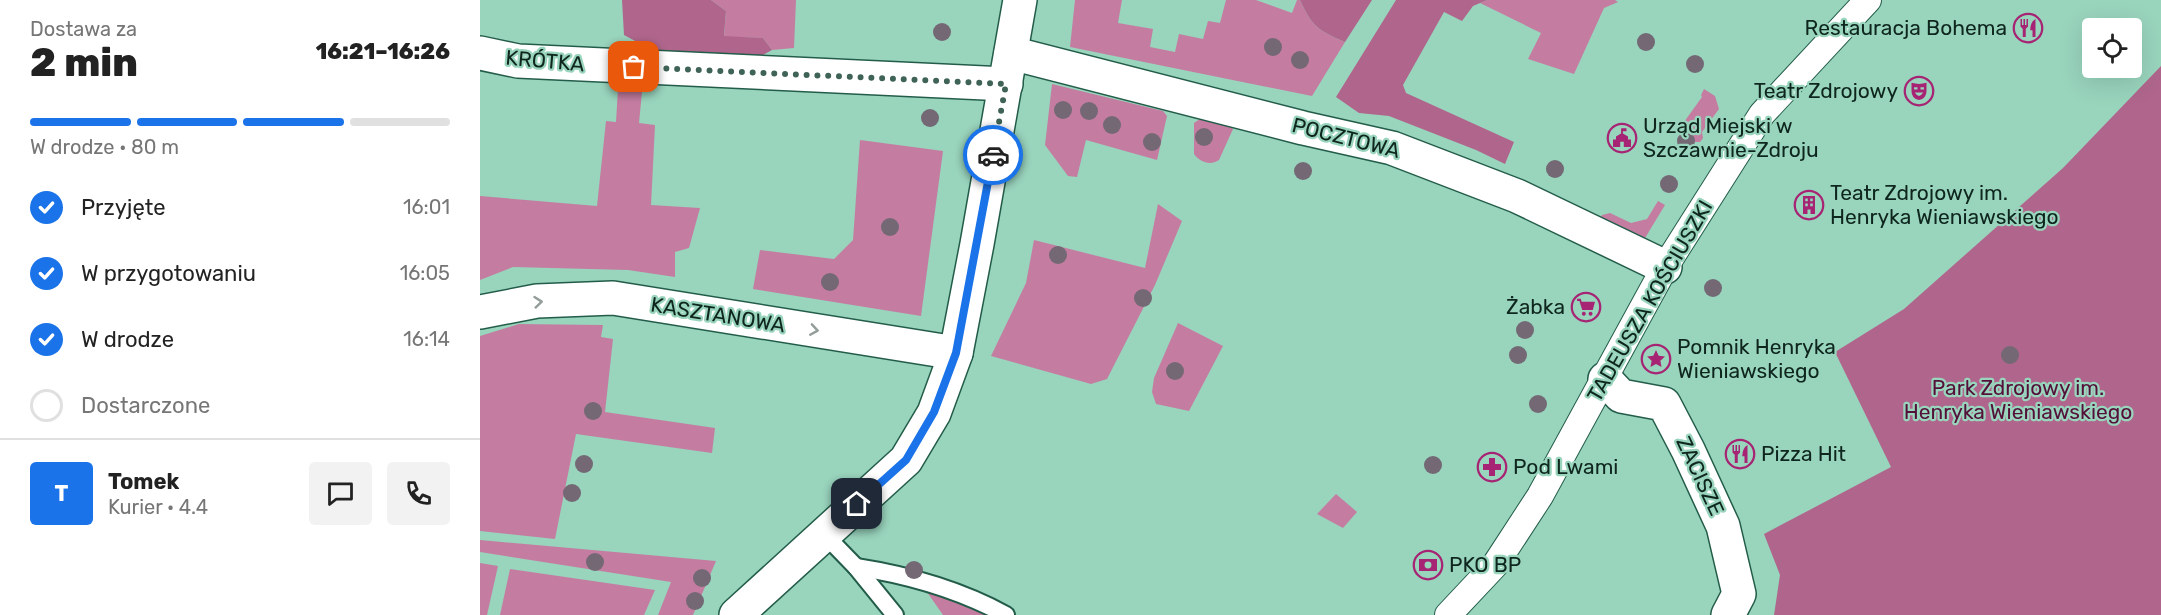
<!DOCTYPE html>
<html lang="pl">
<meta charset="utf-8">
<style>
body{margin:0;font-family:Rubik,sans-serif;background:#f2f2f2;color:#222;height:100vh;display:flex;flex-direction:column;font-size:22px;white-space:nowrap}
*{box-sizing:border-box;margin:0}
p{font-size:20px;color:#767676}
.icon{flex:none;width:33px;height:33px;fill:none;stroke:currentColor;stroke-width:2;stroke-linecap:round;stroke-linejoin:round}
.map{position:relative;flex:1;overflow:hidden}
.drawer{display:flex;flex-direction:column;background:#fff;width:480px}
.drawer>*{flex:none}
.buttons{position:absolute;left:1602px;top:18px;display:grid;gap:12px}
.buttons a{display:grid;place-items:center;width:60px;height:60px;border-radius:6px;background:#fff;box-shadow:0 6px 24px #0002;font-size:30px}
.pin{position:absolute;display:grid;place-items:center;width:51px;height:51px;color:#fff;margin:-26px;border-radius:12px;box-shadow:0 3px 9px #0006}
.courier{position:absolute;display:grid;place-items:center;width:60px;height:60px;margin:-30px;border:4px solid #1a73e8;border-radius:50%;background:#fff;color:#222;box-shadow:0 2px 8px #0007}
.summary em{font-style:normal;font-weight:800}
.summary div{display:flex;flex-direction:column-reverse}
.summary{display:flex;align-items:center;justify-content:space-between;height:102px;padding:0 30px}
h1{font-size:39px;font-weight:800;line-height:45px}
.bar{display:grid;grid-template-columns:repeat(4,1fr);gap:9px 6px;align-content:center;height:72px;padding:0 30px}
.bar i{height:8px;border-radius:4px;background:#e0e0e0}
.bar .current{background:#1a73e8}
.bar p{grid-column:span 4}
.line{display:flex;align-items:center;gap:15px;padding:0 30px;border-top:2px solid #e0e0e0}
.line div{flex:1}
.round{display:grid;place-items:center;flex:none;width:63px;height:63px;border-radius:6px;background:#f2f2f2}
ol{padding:0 30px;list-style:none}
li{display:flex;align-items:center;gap:18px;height:66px}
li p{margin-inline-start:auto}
li .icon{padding:6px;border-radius:50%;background:#1a73e8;color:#fff;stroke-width:4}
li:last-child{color:#767676}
li i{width:33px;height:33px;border:3px solid #e0e0e0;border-radius:50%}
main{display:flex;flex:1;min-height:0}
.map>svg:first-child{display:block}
.green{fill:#c47da1}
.forest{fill:#b0668c}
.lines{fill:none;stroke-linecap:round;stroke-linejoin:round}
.service-casing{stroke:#235d4a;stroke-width:20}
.pedestrian-casing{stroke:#235d4a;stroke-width:28}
.minor-casing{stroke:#235d4a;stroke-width:36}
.tertiary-casing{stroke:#235d4a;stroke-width:36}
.service{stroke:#fff;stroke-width:16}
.pedestrian{stroke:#fff;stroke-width:26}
.minor{stroke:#fff;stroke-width:33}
.tertiary{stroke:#fff;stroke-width:33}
.tree{fill:#736874}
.oneway{stroke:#939d9a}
.done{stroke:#3f6356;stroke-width:6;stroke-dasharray:0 10.8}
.route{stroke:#1a73e8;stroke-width:8}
.labels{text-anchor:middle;stroke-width:4.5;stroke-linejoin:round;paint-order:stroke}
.poi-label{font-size:21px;fill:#0e261e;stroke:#99d4bd;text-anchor:start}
.street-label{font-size:21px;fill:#0e261e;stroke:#99d4bd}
.park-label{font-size:21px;fill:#541039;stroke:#99d4bd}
</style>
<main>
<section class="drawer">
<div class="summary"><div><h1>2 min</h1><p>Dostawa za</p></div><em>16:21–16:26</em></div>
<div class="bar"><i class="current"></i><i class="current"></i><i class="current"></i><i></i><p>W drodze · 80 m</p></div>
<ol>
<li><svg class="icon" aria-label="check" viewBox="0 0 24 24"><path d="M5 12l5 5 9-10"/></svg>Przyjęte<p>16:01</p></li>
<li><svg class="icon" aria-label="check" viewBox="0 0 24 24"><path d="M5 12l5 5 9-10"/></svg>W przygotowaniu<p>16:05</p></li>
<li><svg class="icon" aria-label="check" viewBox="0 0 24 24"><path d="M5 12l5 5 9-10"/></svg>W drodze<p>16:14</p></li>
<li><i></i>Dostarczone</li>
</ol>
<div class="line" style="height:108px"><b class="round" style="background:#1a73e8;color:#fff">T</b><div><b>Tomek</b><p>Kurier · 4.4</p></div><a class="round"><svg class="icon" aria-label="chat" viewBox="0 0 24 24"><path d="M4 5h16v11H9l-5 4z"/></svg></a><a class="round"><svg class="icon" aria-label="phone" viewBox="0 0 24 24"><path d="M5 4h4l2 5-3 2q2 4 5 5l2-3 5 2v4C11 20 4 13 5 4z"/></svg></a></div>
</section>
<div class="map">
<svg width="1681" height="615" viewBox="0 0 1681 615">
<rect width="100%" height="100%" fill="#99d4bd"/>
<g class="green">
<path d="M 231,0 L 316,0 L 314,48 L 292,50 L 283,38 L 244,37 L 246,11 Z"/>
<path d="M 595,0 L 642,0 L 638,23 L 673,29 L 670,47 L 695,52 L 699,34 L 723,39 L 728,21 L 740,23 L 746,0 L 776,0 L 812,13 L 817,0 L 820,0 C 832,27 839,31 865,42 L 832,96 L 590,47 Z"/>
<path d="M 1007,0 L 1135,0 L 1138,2 L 1124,8 L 1094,74 L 1048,59 L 1061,33 L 1000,3 Z"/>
<path d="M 572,84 L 683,111 L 687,116 L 677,160 L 606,140 L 597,177 L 588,176 L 565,145 Z"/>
<path d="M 138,89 L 162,92 L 159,123 L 175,125 L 171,205 L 220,208 L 209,248 L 195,252 L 195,277 L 148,270 L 33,267 L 0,280 L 0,196 L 117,206 L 126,121 L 136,122 Z"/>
<path d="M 1224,89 L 1235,96 L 1239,109 L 1222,132 L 1223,138 L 1220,142 L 1215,142 L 1206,152 L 1202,153 L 1197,147 L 1206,135 L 1199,129 L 1222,97 L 1221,95 Z"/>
<path d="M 720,119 L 751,127 L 753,129 L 739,160 C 730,166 720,162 714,154 L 714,123 Z"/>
<path d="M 380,140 L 463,151 L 441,316 L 273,289 L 280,250 L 354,259 L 373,240 Z"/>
<path d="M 1178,201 L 1185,205 L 1162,243 L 1119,221 L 1122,215 L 1130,213 L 1151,223 L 1167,219 Z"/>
<path d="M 678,204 L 702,221 L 675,285 L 627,379 L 611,384 L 511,356 L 546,283 L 554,240 L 665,268 Z"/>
<path d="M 698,323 L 743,346 L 709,411 L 676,404 L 672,392 L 674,378 Z"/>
<path d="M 39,324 L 123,325 L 121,337 L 133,339 L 125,412 L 235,428 L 232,453 L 96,434 L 75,539 L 0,531 L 0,336 Z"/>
<path d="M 856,494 L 877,512 L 863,528 L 837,514 Z"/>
<path d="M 0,540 L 236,561 L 213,615 L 178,615 L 191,582 L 0,552 Z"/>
<path d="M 0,563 L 18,566 L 7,615 L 0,615 Z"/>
<path d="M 30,569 L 175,590 L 164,615 L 20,615 Z"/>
<path d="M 449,589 L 479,600 L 508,615 L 463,615 L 447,592 Z"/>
</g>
<g class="forest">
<path d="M 142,0 L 231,0 L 246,11 L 244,36 L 283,38 L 292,50 L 266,64 L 185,57 L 144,35 Z"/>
<path d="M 820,0 L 892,0 L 865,42 C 839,31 832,27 820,0 Z"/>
<path d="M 916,0 L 1007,0 L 993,6 L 982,21 L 964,12 L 923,85 L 926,93 L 1034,142 L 1025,164 L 996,150 L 909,116 L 879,113 L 856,97 Z"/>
<path d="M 1681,66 L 1681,615 L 1294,615 L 1300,575 L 1284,534 L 1411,467 L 1355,352 L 1424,309 L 1583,168 Z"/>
</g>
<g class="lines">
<g class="service-casing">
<g id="service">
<path d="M 344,534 L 376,567 L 415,615"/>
<path d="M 376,567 C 428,575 480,590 526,615"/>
</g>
</g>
<g class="pedestrian-casing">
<path id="pedestrian" d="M 968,615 L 1015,565 L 1060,496 L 1185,267 L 1282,114 L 1388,0"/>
</g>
<g class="minor-casing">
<g id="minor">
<path d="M 0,53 L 38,61 L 526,84"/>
<path d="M 531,53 L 823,128 L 912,148 L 1037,196 L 1185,267"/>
<path d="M 0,312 L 57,301 L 133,298 L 476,353"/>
<path d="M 1125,379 L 1141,396 L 1184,404 L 1208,450 L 1243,526 L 1259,594 L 1248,615"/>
</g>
</g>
<g class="tertiary-casing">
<path id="tertiary" d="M 256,615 L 426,460 L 454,413 L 476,353 L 497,244 L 540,0"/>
</g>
<use href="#service" class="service"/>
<use href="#pedestrian" class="pedestrian"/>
<use href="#minor" class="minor"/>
<use href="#tertiary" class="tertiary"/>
</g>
<g class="tree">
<circle cx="462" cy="32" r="9"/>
<circle cx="1166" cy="42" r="9"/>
<circle cx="793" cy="47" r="9"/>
<circle cx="820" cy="60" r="9"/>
<circle cx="1215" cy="64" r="9"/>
<circle cx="583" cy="110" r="9"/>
<circle cx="609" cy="111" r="9"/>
<circle cx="450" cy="118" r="9"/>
<circle cx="632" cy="125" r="9"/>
<circle cx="724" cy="137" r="9"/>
<circle cx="1206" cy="141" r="9"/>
<circle cx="672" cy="142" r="9"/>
<circle cx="1075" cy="169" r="9"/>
<circle cx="823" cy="171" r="9"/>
<circle cx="1189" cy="184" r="9"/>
<circle cx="410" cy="227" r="9"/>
<circle cx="578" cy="255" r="9"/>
<circle cx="350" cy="282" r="9"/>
<circle cx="1233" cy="288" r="9"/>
<circle cx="663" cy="298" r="9"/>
<circle cx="1045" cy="330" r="9"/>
<circle cx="1038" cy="355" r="9"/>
<circle cx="1530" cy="355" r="9"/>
<circle cx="695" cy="371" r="9"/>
<circle cx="1058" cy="404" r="9"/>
<circle cx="113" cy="411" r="9"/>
<circle cx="104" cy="464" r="9"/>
<circle cx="953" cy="465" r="9"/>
<circle cx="92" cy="493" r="9"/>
<circle cx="115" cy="562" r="9"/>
<circle cx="434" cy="570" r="9"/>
<circle cx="222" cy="578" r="9"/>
<circle cx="215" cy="601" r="9"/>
</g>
<defs><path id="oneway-chevron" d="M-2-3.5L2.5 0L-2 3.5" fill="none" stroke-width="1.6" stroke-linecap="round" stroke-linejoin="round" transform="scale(1.5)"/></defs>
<g class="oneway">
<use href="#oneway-chevron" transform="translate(58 302) rotate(-6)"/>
<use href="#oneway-chevron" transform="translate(334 330) rotate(9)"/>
</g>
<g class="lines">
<path class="done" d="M 154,67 L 526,84 L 513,155"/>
<path class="route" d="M 377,504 L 426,460 L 454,412 L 476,353 L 513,155"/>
</g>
<defs>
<g id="restaurant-ring" transform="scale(1.5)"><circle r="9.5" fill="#99d4bd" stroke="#a62473" stroke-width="1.5"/><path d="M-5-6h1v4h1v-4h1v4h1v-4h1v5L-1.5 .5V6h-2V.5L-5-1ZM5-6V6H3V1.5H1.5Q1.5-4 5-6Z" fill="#a62473"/></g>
<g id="theatre-ring" transform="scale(1.5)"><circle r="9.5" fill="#99d4bd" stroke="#a62473" stroke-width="1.5"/><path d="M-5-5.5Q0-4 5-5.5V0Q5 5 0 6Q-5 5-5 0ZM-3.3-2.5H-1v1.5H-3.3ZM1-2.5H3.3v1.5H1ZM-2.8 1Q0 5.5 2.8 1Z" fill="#a62473"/></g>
<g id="civic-ring" transform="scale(1.5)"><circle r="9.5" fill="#99d4bd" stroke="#a62473" stroke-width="1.5"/><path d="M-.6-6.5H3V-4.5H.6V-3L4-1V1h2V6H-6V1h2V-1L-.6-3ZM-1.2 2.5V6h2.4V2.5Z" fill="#a62473"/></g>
<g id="building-ring" transform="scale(1.5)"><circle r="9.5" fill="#99d4bd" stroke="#a62473" stroke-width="1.5"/><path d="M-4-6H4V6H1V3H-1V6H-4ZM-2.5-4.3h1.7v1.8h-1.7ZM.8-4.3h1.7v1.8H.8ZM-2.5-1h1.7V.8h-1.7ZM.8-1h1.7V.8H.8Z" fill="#a62473"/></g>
<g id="supermarket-ring" transform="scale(1.5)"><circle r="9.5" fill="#99d4bd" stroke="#a62473" stroke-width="1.5"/><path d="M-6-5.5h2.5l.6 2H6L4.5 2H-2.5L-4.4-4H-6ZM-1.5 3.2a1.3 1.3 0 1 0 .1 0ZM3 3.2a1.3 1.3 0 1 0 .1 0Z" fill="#a62473"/></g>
<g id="sight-ring" transform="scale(1.5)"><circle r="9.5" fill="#99d4bd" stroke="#a62473" stroke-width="1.5"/><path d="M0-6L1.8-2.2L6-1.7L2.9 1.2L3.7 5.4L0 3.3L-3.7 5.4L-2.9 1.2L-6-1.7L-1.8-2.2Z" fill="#a62473"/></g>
<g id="pharmacy-ring" transform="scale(1.5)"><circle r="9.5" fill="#99d4bd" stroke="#a62473" stroke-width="1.5"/><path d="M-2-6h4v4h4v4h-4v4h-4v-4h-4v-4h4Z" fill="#a62473"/></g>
<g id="bank-ring" transform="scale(1.5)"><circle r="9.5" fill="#99d4bd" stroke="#a62473" stroke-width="1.5"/><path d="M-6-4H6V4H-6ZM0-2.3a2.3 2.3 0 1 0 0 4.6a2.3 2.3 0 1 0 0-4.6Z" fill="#a62473"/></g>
</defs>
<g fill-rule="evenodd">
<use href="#restaurant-ring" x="1548" y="28"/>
<use href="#theatre-ring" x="1439" y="91"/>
<use href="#civic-ring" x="1142" y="138"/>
<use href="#building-ring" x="1329" y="205"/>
<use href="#supermarket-ring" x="1106" y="307"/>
<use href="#sight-ring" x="1176" y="359"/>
<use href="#restaurant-ring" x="1260" y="454"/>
<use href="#pharmacy-ring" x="1012" y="467"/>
<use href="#bank-ring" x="948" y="565"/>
</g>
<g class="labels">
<g class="poi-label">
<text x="1527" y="35" text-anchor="end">Restauracja Bohema</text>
<text x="1418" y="98" text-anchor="end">Teatr Zdrojowy</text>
<text x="1163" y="133">Urząd Miejski w<tspan x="1163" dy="24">Szczawnie-Zdroju</tspan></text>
<text x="1350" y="200">Teatr Zdrojowy im.<tspan x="1350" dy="24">Henryka Wieniawskiego</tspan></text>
<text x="1085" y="314" text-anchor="end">Żabka</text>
<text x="1197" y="354">Pomnik Henryka<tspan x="1197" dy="24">Wieniawskiego</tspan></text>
<text x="1281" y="461">Pizza Hit</text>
<text x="1033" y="474">Pod Lwami</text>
<text x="969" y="572">PKO BP</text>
</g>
<g class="street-label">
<text transform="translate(65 61) rotate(5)" y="7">KRÓTKA</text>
<text transform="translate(866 138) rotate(14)" y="7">POCZTOWA</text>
<text transform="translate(1170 301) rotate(-60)" y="7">TADEUSZA KOŚCIUSZKI</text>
<text transform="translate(238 315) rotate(9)" y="7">KASZTANOWA</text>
<text transform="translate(1220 476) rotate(65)" y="7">ZACISZE</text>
</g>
<g class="park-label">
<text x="1538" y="395">Park Zdrojowy im.<tspan x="1538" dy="24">Henryka Wieniawskiego</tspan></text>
</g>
</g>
</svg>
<div class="buttons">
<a><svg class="icon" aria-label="locate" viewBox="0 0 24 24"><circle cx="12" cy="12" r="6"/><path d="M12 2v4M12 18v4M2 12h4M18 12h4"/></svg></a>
</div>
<div class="pin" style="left:154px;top:67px;background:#ea580c"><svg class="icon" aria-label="bag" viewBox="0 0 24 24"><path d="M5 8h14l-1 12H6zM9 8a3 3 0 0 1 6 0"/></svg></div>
<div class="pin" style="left:377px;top:504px;background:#1f2937"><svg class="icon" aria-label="home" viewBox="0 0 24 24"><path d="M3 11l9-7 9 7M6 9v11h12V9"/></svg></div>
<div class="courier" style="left:513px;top:155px"><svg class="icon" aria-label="car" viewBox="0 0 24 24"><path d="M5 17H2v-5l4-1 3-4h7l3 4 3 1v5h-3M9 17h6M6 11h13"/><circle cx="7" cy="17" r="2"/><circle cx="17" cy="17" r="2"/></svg></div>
</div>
</main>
